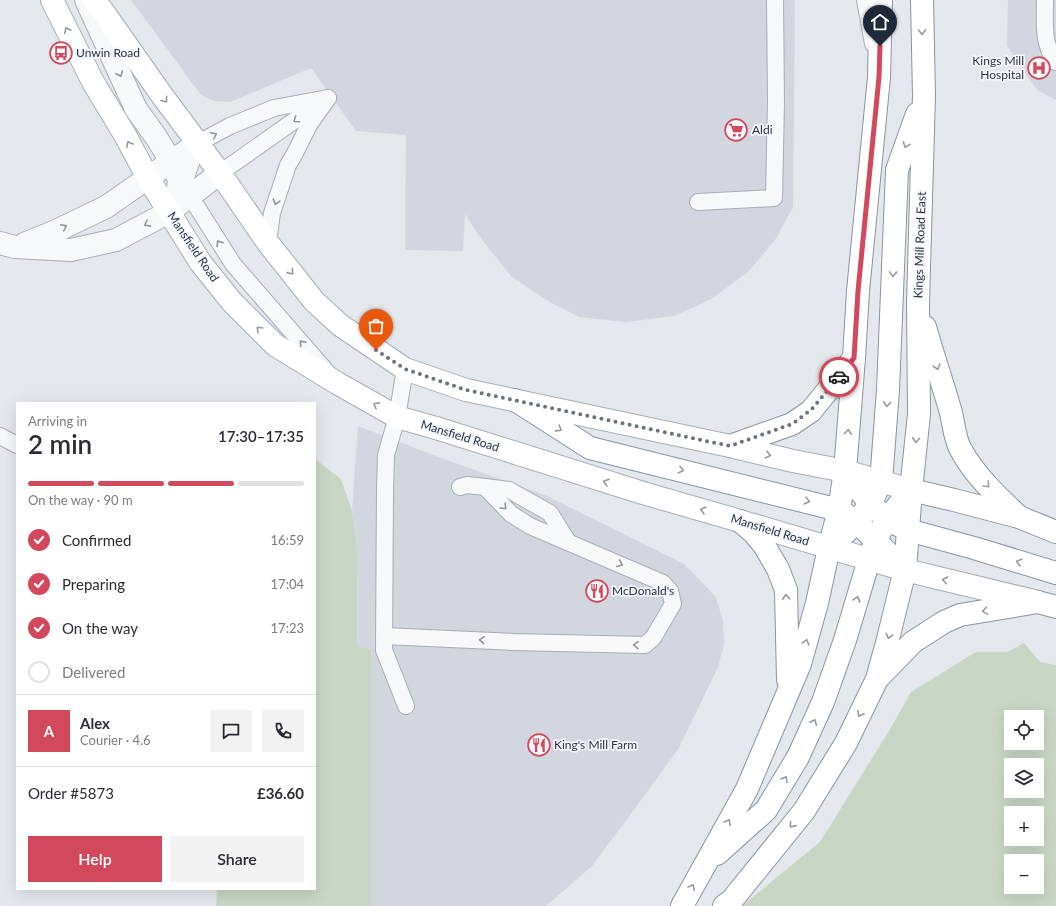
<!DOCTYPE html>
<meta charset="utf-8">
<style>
body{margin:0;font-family:Lato,sans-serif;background:#f2f2f3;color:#2b2b33;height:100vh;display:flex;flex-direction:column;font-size:15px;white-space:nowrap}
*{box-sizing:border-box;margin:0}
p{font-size:13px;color:#7c7c81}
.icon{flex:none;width:22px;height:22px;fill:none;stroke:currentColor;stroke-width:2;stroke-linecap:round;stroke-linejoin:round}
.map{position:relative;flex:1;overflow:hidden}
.side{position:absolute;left:16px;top:402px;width:300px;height:488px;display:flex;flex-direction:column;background:#fff;border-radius:0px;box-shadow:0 4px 16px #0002}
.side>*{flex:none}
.fabs{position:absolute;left:1004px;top:710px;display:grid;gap:8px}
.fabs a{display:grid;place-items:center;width:40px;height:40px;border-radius:0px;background:#fff;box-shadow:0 4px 16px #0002;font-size:20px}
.pin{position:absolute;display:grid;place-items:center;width:34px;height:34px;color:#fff;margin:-41px -17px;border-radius:50% 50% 50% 0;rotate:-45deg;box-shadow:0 0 4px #0007}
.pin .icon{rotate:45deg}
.courier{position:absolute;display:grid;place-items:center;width:40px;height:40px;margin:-20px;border:3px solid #d1495b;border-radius:50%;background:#fff;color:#222;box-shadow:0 1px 5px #0007}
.head em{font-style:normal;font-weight:600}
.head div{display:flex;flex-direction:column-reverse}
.head{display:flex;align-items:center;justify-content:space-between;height:68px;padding:0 12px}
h1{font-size:26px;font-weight:600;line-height:30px}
.bar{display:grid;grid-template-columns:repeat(4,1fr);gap:6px 4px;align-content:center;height:48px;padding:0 12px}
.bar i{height:5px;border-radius:3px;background:#e1e1e2}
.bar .active{background:#d1495b}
.bar p{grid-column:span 4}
.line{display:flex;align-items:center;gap:10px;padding:0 12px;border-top:1px solid #e1e1e2}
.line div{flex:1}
.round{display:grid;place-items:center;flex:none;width:42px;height:42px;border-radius:0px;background:#f2f2f3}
ol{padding:0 12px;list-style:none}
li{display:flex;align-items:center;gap:12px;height:44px}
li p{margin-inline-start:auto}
li .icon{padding:4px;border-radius:50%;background:#d1495b;color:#fff;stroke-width:4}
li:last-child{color:#7c7c81}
li i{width:22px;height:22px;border:2px solid #e1e1e2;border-radius:50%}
.button{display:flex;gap:8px;margin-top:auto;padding:8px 12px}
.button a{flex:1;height:46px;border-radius:0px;background:#d1495b;color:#fff;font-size:16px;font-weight:600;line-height:46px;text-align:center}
.button a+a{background:#f2f2f3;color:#2b2b33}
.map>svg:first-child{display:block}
.built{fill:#d2d6de}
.green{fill:#c9d6c5;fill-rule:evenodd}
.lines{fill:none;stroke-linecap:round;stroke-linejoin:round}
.service-casing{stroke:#a9aeb7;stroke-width:18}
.minor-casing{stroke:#a9aeb7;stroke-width:24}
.secondary-casing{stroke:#a9aeb7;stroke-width:24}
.trunk-casing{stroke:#8b94a3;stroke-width:24}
.service{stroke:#f7f8fa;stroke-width:16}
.minor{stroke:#f7f8fa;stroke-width:22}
.secondary{stroke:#fff;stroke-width:22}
.trunk{stroke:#fff;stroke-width:22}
.oneway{stroke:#959aa2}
.oneway2{stroke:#9196a0}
.done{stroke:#6c737f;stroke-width:4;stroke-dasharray:0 7.2}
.route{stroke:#d1495b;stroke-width:5}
.labels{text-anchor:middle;stroke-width:3.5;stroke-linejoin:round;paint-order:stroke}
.poi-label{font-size:12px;fill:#2b3445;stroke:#f4f6f9;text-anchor:start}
.street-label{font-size:12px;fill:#2b3445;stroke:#f4f6f9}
</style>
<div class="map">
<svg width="1056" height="906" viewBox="0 0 1056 906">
<rect width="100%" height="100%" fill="#e4e7ec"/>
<g class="built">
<path d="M 131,0 L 795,0 L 793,207 L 775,240 L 748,272 L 711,299 L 674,316 L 626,322 L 579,317 L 548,301 L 511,276 L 482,240 L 465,214 L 463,251 L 405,250 L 406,135 L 356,131 L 311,68 L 230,102 L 214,101 L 201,95 Z"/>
<path d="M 1008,0 L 1056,0 L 1056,100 L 1037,90 L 1007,46 Z"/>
<path d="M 358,426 L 436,456 L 547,496 L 684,564 L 716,597 L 723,621 L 724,643 L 718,667 L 679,748 L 633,811 L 592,866 L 546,906 L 371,906 L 371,649 L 357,646 L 358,554 L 352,511 Z"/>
</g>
<g class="green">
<path d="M 315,459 L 341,479 L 352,511 L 358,554 L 357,609 L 357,646 L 371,649 L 371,906 L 216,906 L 217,889 L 315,889 Z"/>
<path d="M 1024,643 L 1040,662 L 1056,665 L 1056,906 L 742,906 L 820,842 L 889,731 L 911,692 L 976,652 L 1007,652 ZM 1011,717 L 1037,717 L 1037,743 L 1011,743 ZM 1011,765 L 1037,765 L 1037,791 L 1011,791 ZM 1011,813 L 1037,813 L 1037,839 L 1011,839 ZM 1011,861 L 1037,861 L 1037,887 L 1011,887 Z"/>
</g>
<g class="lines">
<g class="service-casing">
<g id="service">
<path d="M 865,0 L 873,44"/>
<path d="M 1045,0 C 1045,21 1042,44 1056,62"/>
<path d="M 220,173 L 318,104"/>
<path d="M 698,202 L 774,198 L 776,101 L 775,0"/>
<path d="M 268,243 L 272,213 L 288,165 L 294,155 L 309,125 L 328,98"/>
<path d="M 405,369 L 397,417 L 386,455 L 385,490 L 384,650 L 406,706"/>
<path d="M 326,371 L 233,264 L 190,196 L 186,177 L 198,143 L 230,126 L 274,108 L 328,98"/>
<path d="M 0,436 L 17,445"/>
<path d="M 485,487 L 509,490 L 550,513 L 568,542"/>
<path d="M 384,636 L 513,642 L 645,645 L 653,638 L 673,604 L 670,591 L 663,583 L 530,526 L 511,514 L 485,487 L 467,485 L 460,487"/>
</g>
</g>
<g class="minor-casing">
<g id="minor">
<path d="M 86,0 L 136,109 L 156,137 L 171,161 L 179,180 L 177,196 L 169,212"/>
<path d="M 0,243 L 15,247 L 71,250 L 116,240 L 169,212 L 220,173"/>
<path d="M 24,244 L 56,231 L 106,207 L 198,143"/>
</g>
</g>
<g class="secondary-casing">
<g id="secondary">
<path d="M 52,0 L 93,82 L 125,135 L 148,178 L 200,262 L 232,302 L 275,345 L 337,383 L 397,417 L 436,428 L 643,493 L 740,521 L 905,570 L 959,583 L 1038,602"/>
<path d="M 94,0 L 105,14 L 161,94 L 220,173 L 268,243 L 314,301 L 340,325 L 405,369 L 466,390 L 730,446 L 793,461 L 845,471 L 911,490"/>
</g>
</g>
<g class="trunk-casing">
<g id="trunk">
<path d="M 925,327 C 933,355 942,382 950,409 C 954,423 954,438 961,450 C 975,476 998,497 1019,517"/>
<path d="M 515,400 L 590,448 L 839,510 L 857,522 L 905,570"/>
<path d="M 730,446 L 792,424 L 811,411 L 854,358"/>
<path d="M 845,471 L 870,504 L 887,519 L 908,530 L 974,548 L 1056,573"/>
<path d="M 911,490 L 954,500 L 1019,517 L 1056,532"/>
<path d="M 740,521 L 754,533 L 764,545 L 778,569 L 786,590 L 788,680"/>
<path d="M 829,548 L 857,522 L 870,504 L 881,482 L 888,390 L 897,170 L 917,114"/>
<path d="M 879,677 L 913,642 L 944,622 L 960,615 L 1038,602 L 1056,607"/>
<path d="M 717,854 L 766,810 L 798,757 L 823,702 L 845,640 L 869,560 L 876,540 L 887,519 L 911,490"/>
<path d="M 682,906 L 747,789 L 800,664 L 817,603 L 829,548 L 839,510 L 845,471 L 854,358 L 858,291 L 879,77 L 881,0"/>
<path d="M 724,906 L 732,900 L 804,811 L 846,743 L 877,679 L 887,643 L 905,570 L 911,490 L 919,414 L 918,303 L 924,95 L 922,0"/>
</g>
</g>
<use href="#service" class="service"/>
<use href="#minor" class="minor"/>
<use href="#secondary" class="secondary"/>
<use href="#trunk" class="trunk"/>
</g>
<defs><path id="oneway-chevron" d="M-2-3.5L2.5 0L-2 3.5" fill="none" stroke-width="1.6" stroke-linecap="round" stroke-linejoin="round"/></defs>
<g class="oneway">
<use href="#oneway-chevron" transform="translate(67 30) rotate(-117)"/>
<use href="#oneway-chevron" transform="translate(922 32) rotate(89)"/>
<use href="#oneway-chevron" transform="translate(165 100) rotate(53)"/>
<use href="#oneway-chevron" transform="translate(129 144) rotate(-119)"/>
<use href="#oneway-chevron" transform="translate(906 145) rotate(110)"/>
<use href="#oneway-chevron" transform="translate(291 272) rotate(51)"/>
<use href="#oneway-chevron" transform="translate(893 274) rotate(92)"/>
<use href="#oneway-chevron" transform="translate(259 329) rotate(-135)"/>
<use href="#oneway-chevron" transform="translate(937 367) rotate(73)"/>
<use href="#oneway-chevron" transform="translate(887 404) rotate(94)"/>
<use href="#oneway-chevron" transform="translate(376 405) rotate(-151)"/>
<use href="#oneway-chevron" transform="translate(559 429) rotate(32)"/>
<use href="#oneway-chevron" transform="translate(848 432) rotate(-85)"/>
<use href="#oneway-chevron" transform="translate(916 440) rotate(95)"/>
<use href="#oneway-chevron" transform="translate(768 455) rotate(13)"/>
<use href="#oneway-chevron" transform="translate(681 470) rotate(14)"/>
<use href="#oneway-chevron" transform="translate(606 482) rotate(-163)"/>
<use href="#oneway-chevron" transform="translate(987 485) rotate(46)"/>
<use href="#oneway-chevron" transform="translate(807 501) rotate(14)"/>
<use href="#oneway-chevron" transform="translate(703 510) rotate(-164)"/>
<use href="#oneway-chevron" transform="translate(1019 562) rotate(-163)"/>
<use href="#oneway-chevron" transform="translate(945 580) rotate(-168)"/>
<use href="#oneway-chevron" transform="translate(786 597) rotate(-93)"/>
<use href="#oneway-chevron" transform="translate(857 599) rotate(-74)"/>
<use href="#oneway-chevron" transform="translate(985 611) rotate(171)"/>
<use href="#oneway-chevron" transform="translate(889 636) rotate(104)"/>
<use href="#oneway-chevron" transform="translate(806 642) rotate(-75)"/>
<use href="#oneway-chevron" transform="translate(860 714) rotate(116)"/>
<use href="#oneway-chevron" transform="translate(814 722) rotate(-65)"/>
<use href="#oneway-chevron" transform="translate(785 779) rotate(-59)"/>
<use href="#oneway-chevron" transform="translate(728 822) rotate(-60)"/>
<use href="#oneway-chevron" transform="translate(792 825) rotate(129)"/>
<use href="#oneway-chevron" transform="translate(692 887) rotate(-62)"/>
</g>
<g class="oneway2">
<use href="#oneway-chevron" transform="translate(120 74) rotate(65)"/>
<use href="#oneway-chevron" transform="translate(296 120) rotate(145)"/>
<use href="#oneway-chevron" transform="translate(214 135) rotate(-27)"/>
<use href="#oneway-chevron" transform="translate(276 202) rotate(107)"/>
<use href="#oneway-chevron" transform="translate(147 224) rotate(152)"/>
<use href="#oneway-chevron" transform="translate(64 227) rotate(-26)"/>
<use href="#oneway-chevron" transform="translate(219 243) rotate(-122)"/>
<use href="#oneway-chevron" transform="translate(302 343) rotate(-131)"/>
<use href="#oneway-chevron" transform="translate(504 507) rotate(46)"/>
<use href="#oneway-chevron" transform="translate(620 564) rotate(23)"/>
<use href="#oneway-chevron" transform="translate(482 640) rotate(-177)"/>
<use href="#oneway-chevron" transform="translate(636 645) rotate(-179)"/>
</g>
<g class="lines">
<path class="done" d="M 376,350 L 405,369 L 466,390 L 730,446 L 792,424 L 811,410 L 839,377"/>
<path class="route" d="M 839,377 L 854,358 L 858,291 L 879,77 L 880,46"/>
</g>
<defs>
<g id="bus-ring" transform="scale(1.15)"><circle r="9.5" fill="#f4f6f9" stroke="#d1495b" stroke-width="1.5"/><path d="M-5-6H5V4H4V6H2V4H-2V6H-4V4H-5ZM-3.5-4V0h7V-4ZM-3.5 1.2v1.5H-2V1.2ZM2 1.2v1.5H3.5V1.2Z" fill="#d1495b"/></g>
<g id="hospital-ring" transform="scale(1.15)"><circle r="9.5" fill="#f4f6f9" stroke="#d1495b" stroke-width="1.5"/><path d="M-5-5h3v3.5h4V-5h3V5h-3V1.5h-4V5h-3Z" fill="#d1495b"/></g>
<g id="supermarket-ring" transform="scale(1.15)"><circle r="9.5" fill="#f4f6f9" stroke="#d1495b" stroke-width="1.5"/><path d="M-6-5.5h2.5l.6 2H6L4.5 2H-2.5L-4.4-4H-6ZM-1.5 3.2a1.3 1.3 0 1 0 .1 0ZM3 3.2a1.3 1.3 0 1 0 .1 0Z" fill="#d1495b"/></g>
<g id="restaurant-ring" transform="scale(1.15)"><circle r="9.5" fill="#f4f6f9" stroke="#d1495b" stroke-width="1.5"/><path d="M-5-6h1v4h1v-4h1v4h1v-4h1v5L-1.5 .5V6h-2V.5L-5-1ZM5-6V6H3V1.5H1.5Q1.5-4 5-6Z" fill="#d1495b"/></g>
</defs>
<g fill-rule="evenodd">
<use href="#bus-ring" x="61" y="53"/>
<use href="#hospital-ring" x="1039" y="68"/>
<use href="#supermarket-ring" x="736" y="130"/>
<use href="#restaurant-ring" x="597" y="591"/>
<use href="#restaurant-ring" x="539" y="745"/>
</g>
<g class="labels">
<g class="poi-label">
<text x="76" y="57">Unwin Road</text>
<text x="1024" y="65" text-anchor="end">Kings Mill<tspan x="1024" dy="14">Hospital</tspan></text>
<text x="752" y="134">Aldi</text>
<text x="612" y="595">McDonald's</text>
<text x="554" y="749">King's Mill Farm</text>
</g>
<g class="street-label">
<text transform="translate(920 245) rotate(-88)" y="4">Kings Mill Road East</text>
<text transform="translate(193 247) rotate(56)" y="4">Mansfield Road</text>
<text transform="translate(460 436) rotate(17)" y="4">Mansfield Road</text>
<text transform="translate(770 530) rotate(17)" y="4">Mansfield Road</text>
</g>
</g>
</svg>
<div class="fabs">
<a><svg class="icon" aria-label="locate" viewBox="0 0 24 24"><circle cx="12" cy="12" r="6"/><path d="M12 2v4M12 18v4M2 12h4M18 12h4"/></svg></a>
<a><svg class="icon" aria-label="layers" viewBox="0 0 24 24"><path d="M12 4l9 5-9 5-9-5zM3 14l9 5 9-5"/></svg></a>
<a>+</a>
<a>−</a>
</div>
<div class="pin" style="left:376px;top:350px;background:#ea580c"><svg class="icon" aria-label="bag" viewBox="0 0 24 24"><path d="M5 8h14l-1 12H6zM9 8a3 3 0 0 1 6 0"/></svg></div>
<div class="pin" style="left:880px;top:46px;background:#1f2937"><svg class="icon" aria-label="home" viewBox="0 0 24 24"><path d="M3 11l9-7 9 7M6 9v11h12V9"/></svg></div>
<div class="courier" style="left:839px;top:377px"><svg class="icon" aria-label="car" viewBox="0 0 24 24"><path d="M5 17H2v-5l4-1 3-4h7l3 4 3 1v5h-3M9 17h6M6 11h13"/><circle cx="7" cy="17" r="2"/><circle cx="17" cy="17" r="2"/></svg></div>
<section class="side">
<div class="head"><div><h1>2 min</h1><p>Arriving in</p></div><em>17:30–17:35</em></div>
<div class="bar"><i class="active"></i><i class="active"></i><i class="active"></i><i></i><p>On the way · 90 m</p></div>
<ol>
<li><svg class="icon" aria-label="check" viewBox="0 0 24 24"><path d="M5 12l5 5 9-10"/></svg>Confirmed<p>16:59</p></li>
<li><svg class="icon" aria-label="check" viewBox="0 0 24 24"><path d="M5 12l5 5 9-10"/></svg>Preparing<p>17:04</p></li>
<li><svg class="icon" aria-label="check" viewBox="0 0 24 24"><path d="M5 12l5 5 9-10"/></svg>On the way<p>17:23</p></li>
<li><i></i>Delivered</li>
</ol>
<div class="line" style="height:72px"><b class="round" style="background:#d1495b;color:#fff">A</b><div><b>Alex</b><p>Courier · 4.6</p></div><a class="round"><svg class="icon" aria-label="chat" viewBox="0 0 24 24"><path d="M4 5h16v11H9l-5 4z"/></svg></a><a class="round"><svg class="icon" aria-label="phone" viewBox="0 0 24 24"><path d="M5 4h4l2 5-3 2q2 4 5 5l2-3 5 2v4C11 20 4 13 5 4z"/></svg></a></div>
<div class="line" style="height:52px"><div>Order #5873</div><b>£36.60</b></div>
<div class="button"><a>Help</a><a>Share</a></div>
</section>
</div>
